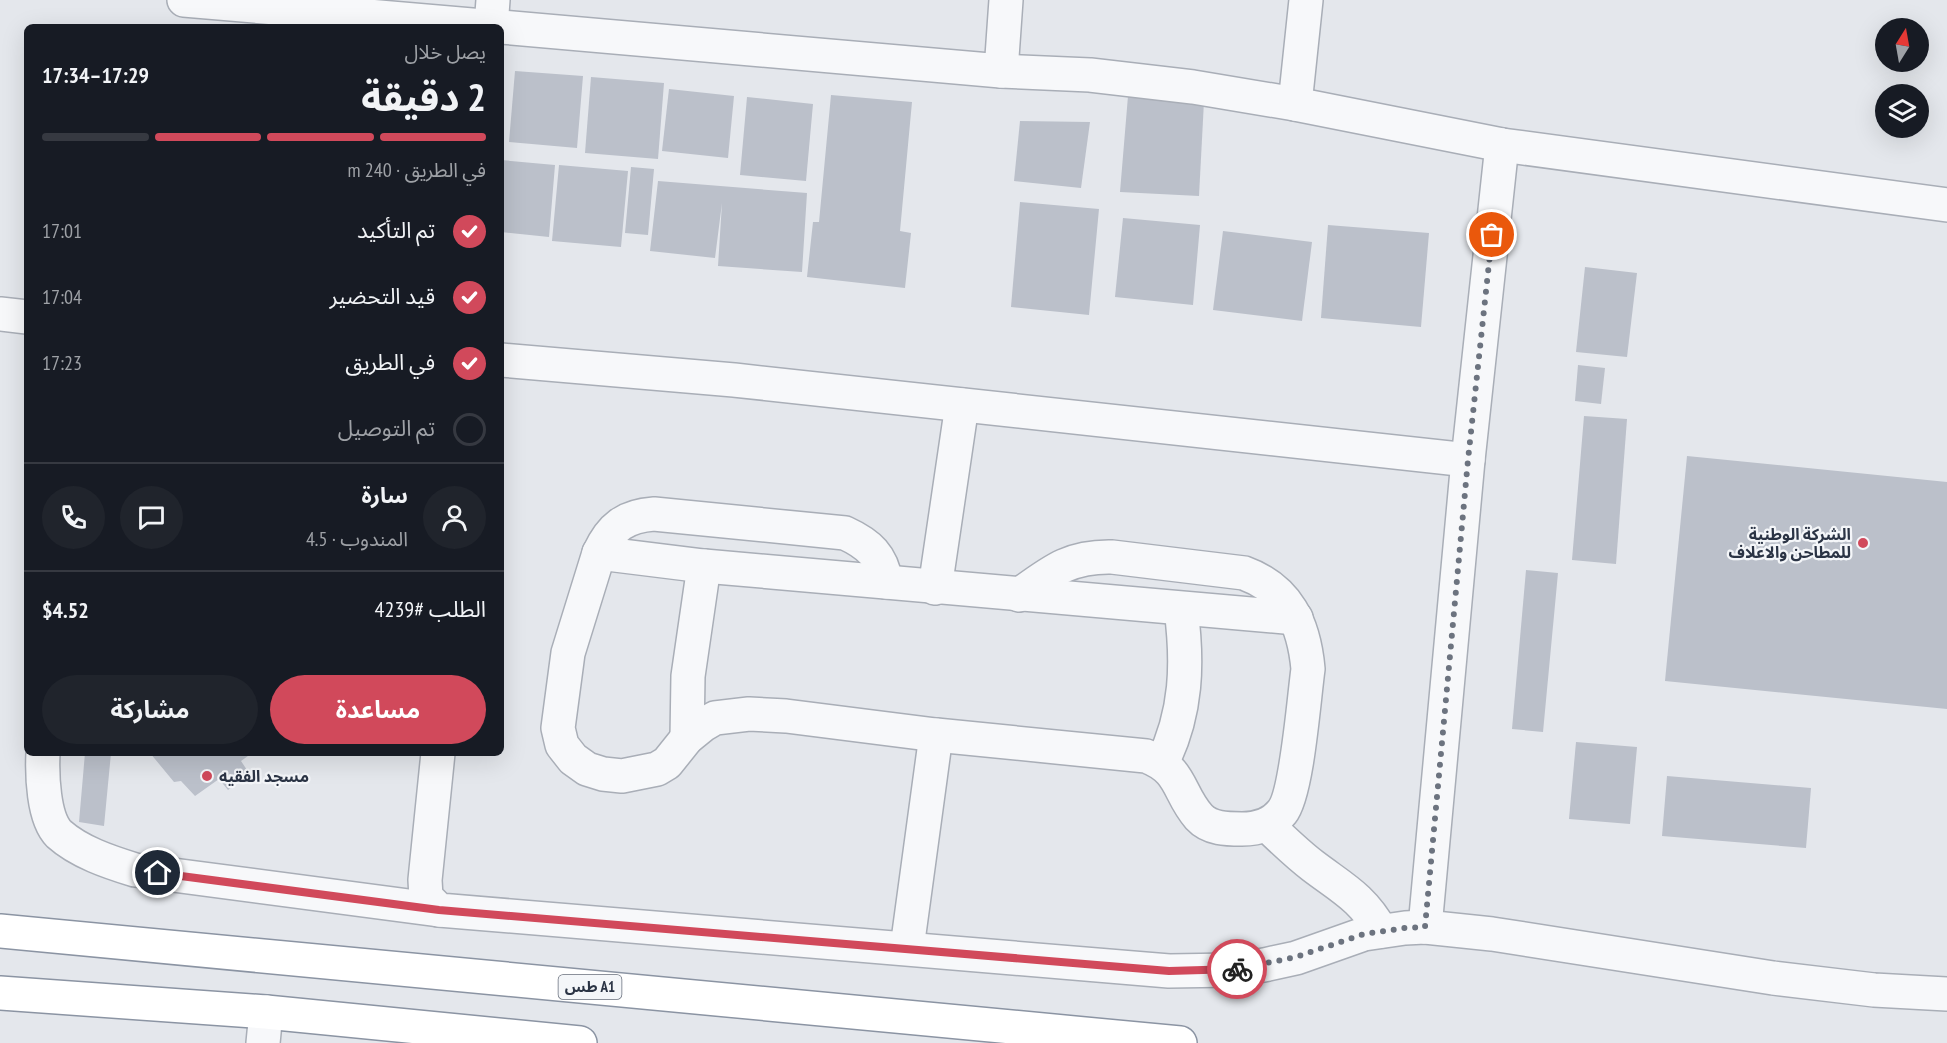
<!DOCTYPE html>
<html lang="ar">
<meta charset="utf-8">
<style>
body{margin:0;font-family:"PT Sans Narrow","Noto Sans Arabic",sans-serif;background:#20242c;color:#f1f3f6;direction:rtl;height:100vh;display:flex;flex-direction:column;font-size:22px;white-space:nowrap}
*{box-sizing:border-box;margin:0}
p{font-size:20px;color:#9ea1a6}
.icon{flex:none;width:33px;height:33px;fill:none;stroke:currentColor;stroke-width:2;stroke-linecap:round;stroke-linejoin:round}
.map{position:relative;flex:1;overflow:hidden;direction:ltr}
.details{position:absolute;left:24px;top:24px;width:480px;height:732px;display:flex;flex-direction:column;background:#171b24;border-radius:9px;box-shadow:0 6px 24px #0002;direction:rtl}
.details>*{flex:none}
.needle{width:39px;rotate:11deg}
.tools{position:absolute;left:1875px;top:18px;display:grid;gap:12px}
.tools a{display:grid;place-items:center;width:54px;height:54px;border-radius:50%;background:#171b24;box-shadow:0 6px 24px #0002;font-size:30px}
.pin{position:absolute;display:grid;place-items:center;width:51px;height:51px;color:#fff;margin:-26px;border:3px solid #fff;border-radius:50%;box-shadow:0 2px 6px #0007}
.courier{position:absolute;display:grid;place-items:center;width:60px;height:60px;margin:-30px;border:4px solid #d1495b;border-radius:50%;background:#fff;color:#222;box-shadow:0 2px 8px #0007}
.summary em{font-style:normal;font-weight:700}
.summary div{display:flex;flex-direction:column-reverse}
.summary{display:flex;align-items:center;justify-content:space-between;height:102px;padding:0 18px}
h1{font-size:39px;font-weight:700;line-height:45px}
.bar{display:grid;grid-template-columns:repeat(4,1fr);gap:9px 6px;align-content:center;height:72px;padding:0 18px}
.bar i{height:8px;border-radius:4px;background:#363941}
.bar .active{background:#d1495b}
.bar p{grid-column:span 4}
.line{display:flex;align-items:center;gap:15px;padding:0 18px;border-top:2px solid #363941}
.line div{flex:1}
.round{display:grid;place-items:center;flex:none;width:63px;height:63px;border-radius:32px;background:#20242c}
ol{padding:0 18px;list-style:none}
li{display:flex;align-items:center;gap:18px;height:66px}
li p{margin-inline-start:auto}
li .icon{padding:6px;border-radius:50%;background:#d1495b;color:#fff;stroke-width:4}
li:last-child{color:#9ea1a6}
li i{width:33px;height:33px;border:3px solid #363941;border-radius:50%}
.primary-button{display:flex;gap:12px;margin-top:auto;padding:12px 18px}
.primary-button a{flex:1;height:69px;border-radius:36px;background:#d1495b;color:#fff;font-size:24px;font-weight:700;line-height:69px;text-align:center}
.primary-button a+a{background:#20242c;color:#f1f3f6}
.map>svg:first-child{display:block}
.building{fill:#bbc0ca}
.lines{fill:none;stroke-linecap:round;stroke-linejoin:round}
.minor-casing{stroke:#a9aeb7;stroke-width:36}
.highway-casing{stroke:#8b94a3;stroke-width:36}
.minor{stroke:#f7f8fa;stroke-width:33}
.highway{stroke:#fff;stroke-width:33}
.done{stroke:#6c737f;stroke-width:6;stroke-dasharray:0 10.8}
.route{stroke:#d1495b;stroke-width:8}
.poi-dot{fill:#d1495b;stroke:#f4f6f9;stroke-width:2}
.labels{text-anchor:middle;stroke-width:4.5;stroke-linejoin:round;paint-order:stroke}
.shield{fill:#f4f6f9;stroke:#676e7b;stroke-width:1.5}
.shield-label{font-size:15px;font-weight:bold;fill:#2b3445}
.poi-label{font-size:16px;font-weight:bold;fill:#2b3445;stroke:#f4f6f9;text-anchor:end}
</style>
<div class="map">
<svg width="1947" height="1043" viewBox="0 0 1947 1043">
<rect width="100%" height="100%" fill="#e4e7ec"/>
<g class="building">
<path d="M 515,71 L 583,76 L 577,148 L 509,142 Z"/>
<path d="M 591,77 L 664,83 L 658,159 L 585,153 Z"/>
<path d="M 669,89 L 734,96 L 728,158 L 662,151 Z"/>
<path d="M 831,95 L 912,102 L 900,231 L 911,233 L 905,288 L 807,277 L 813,222 L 819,222 Z"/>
<path d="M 1128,96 L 1204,101 L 1199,196 L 1120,192 Z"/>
<path d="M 747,97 L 813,104 L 806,181 L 740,175 Z"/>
<path d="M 1020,121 L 1090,122 L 1081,188 L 1014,181 Z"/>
<path d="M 501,160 L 555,165 L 549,237 L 501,232 Z"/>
<path d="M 559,165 L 628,171 L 621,247 L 552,241 Z"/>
<path d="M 631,167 L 654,169 L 648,235 L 625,233 Z"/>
<path d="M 658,181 L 807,193 L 802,272 L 718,266 L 722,203 L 715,258 L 650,251 Z"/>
<path d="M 1020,202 L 1099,209 L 1089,315 L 1011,307 Z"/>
<path d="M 1123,218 L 1200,225 L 1193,305 L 1115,297 Z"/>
<path d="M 1328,225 L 1429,233 L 1421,327 L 1321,318 Z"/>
<path d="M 1223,231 L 1312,242 L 1302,321 L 1213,310 Z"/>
<path d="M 1585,267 L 1637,273 L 1627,357 L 1576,352 Z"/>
<path d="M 1578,365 L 1605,368 L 1601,404 L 1575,401 Z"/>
<path d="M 1584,416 L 1627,419 L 1616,564 L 1572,560 Z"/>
<path d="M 1687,456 L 1947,482 L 1947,709 L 1665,681 Z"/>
<path d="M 1526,570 L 1558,573 L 1543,732 L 1512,729 Z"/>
<path d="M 1576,742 L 1637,747 L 1630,824 L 1569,819 Z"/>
<path d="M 85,753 L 111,753 L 104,826 L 79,822 Z"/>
<path d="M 150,753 L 252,753 L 241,761 L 249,773 L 228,790 L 219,779 L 195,796 L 181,781 L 174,782 Z"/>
<path d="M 1667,776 L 1811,788 L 1806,848 L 1662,836 Z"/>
</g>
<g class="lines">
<g class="minor-casing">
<g id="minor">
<path d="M 184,0 L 495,27"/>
<path d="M 491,27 L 493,0"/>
<path d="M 501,27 L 1001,71 L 1090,75 L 1193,87 L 1295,104 L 1502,145 L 1947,205"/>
<path d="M 1001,71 L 1006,0"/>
<path d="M 1295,104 L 1306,0"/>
<path d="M 0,314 L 27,317"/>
<path d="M 501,360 L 734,380 L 1468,460"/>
<path d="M 599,553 L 704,566 L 1296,618"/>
<path d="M 886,582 C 882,556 869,544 845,533 L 654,514 C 625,516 611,527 599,553 L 568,653 L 558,728 L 562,745 L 573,759 L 587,769 L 603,774 L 622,776 L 657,769 L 667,763 L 687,738 L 703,725 L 715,718 L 749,714 L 786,716 L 936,735 L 1146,756 C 1183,770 1177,792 1199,817 C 1210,829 1227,829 1242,829 C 1258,829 1272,825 1282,812 C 1297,794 1304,697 1308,669 C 1304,624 1288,589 1244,573 L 1112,557 C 1070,556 1052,571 1019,595"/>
<path d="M 935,588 L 962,405"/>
<path d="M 687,738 L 688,676 L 704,566"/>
<path d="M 43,753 C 42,774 43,818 59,834 C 79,852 109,862 135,870 L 439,910"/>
<path d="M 438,753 L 425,880 L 426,897 L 439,910 L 1169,971 L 1232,970 L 1264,965 L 1296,958 L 1364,934 L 1405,928 L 1425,927 L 1492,934 L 1773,978 L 1874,990 L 1947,994"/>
<path d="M 1162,763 C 1187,713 1188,663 1181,609"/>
<path d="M 1267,825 C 1282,839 1297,854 1313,866 C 1342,888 1363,898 1381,931"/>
<path d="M 1425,927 L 1468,460 L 1502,145"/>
<path d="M 907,948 L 936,735"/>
<path d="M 263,1043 L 266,1012"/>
</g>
</g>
<g class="highway-casing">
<g id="highway">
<path d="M 0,931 L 1180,1043"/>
<path d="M 0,993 L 266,1012 L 580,1043"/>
</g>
</g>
<use href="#minor" class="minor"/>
<use href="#highway" class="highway"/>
</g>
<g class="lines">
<path class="done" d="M 1237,969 L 1296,957 L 1364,934 L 1405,928 L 1425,927 L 1468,460 L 1492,235"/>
<path class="route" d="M 158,873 L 439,910 L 1169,971 L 1237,969"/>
</g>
<g class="poi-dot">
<circle cx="1863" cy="543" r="6"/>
<circle cx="207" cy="776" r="6"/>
</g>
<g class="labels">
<rect class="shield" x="558.5" y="975" width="63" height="24" rx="4.5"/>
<g class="shield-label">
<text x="590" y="992">طس A1</text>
</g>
<g class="poi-label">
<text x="1851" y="540">الشركة الوطنية<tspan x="1851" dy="18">للمطاحن والاعلاف</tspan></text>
<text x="219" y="782" text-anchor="start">مسجد الفقيه</text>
</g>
</g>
</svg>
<div class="tools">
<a><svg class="needle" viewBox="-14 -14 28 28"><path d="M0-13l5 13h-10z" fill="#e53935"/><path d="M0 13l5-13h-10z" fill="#9ea1a6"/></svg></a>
<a><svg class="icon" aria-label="layers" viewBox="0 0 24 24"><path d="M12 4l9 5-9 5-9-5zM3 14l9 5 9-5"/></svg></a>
</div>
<div class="pin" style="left:1492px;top:235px;background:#ea580c"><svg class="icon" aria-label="bag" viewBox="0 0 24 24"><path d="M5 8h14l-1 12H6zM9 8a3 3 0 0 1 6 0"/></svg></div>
<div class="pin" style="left:158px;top:873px;background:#1f2937"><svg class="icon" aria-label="home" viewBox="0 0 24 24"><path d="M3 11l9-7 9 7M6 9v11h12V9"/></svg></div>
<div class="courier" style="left:1237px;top:969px"><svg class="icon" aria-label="bike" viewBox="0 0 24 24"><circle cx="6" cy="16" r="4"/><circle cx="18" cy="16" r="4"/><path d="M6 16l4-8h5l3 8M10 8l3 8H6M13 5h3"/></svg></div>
<section class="details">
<div class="summary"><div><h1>2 دقيقة</h1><p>يصل خلال</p></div><em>17:29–17:34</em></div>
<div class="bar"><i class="active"></i><i class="active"></i><i class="active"></i><i></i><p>في الطريق · 240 m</p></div>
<ol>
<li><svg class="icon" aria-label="check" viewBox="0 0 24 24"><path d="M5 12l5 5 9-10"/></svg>تم التأكيد<p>17:01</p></li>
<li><svg class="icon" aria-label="check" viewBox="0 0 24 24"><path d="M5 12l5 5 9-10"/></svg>قيد التحضير<p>17:04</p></li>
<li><svg class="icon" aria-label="check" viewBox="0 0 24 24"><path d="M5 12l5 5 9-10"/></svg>في الطريق<p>17:23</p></li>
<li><i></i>تم التوصيل</li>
</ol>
<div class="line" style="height:108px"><a class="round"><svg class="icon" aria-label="person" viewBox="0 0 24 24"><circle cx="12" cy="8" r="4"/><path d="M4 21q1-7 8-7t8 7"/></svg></a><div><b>سارة</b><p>المندوب · 4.5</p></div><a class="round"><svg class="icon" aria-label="chat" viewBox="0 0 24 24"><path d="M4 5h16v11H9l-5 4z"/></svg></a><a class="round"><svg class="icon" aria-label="phone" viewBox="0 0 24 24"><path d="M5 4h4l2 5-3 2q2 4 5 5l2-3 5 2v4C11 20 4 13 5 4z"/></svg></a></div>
<div class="line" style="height:78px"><div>الطلب #4239</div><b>$4.52</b></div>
<div class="primary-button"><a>مساعدة</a><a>مشاركة</a></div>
</section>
</div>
